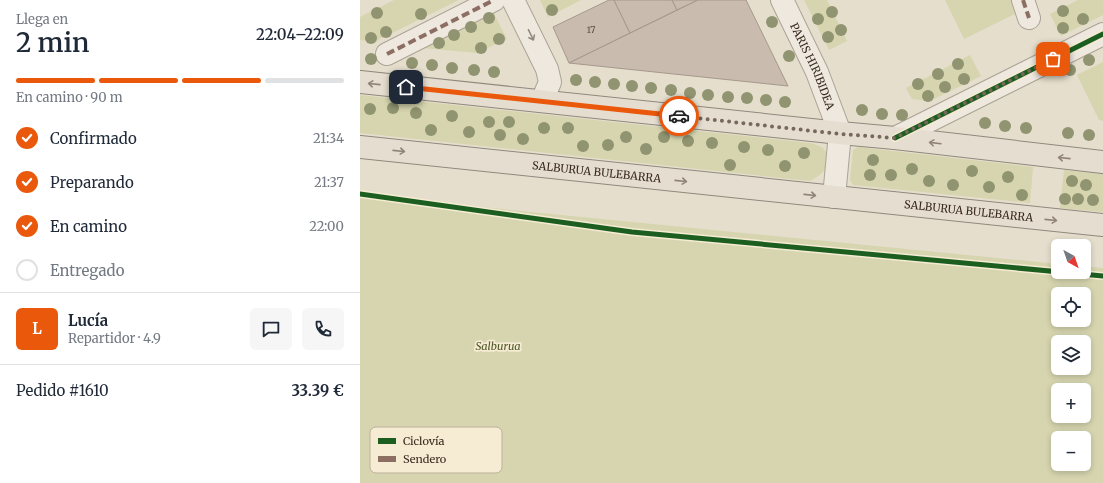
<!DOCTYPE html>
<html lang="es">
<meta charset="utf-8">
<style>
body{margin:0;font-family:Merriweather,serif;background:#f6f6f7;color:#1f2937;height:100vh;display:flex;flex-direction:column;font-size:15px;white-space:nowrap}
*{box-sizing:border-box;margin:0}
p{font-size:13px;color:#747a83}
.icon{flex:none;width:22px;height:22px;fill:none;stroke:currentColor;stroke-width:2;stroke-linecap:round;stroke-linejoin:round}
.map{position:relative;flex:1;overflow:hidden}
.drawer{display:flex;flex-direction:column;background:#fff;width:360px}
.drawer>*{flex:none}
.needle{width:26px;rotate:140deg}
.controls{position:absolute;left:691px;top:239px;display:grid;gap:8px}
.controls a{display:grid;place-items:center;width:40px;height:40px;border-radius:6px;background:#fff;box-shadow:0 2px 6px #0003;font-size:20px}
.pin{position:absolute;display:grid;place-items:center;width:34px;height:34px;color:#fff;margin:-17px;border-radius:8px;box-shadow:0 2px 6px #0006}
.courier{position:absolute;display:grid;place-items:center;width:40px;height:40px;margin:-20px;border:3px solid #ea580c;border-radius:50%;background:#fff;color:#222;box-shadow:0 1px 5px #0007}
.summary em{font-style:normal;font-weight:600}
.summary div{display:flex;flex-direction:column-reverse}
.summary{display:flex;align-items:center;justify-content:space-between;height:68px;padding:0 16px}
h1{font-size:26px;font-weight:600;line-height:30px}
.bar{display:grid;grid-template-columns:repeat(4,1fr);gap:6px 4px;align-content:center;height:48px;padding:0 16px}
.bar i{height:5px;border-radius:3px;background:#e0e1e3}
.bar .selected{background:#ea580c}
.bar p{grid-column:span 4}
.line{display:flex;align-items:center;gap:10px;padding:0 16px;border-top:1px solid #e0e1e3}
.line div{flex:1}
.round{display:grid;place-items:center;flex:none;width:42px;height:42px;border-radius:6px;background:#f6f6f7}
ol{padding:0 16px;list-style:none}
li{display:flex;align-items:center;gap:12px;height:44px}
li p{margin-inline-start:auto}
li .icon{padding:4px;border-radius:50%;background:#ea580c;color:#fff;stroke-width:4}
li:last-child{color:#747a83}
li i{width:22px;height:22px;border:2px solid #e0e1e3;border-radius:50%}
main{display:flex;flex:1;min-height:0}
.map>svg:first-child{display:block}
.green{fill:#d6d5af;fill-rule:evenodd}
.building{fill:#c9bbae;stroke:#a5998c}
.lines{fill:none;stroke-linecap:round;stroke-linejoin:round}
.minor-casing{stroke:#aaa396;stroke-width:24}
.major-casing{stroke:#90887d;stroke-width:24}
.minor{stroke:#eee8df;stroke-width:22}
.major{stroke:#e5ded0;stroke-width:22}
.quiet{stroke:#8d6e63;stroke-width:4;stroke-dasharray:8 4;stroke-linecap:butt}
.cycleway-casing{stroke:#f6ebd3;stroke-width:8}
.cycleway{stroke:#1b5e20;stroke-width:5}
.tree{fill:#909470}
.oneway{stroke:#94897e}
.oneway2{stroke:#908477}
.done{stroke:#76695b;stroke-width:4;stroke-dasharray:0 7.2}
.route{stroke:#ea580c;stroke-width:5}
.labels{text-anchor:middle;stroke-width:3.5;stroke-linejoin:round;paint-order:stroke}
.number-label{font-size:9px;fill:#5e4e42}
.street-label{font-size:11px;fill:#3a2a1e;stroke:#f6ebd3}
.park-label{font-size:11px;font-style:italic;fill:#4b5724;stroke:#f6ebd3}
.key{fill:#f6ebd3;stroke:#beb19d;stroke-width:1}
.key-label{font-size:11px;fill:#3a2a1e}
</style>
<main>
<section class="drawer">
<div class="summary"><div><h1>2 min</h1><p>Llega en</p></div><em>22:04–22:09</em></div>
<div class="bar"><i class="selected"></i><i class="selected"></i><i class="selected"></i><i></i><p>En camino · 90 m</p></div>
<ol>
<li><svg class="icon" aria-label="check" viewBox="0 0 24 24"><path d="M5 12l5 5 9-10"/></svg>Confirmado<p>21:34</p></li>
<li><svg class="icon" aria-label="check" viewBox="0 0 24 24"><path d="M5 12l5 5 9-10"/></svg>Preparando<p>21:37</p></li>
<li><svg class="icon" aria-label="check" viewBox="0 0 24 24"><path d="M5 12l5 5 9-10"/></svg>En camino<p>22:00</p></li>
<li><i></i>Entregado</li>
</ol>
<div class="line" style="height:72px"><b class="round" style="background:#ea580c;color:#fff">L</b><div><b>Lucía</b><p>Repartidor · 4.9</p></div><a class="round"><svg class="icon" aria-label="chat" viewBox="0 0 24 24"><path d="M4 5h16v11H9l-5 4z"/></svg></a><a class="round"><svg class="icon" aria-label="phone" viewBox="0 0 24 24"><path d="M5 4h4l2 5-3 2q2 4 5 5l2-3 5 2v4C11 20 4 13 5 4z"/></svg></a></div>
<div class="line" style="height:52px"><div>Pedido #1610</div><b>33.39 €</b></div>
</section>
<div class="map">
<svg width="743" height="483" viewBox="0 0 743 483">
<rect width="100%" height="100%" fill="#e5decd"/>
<g class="green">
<path d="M 34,0 L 99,0 L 18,40 L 17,42 L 0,40 L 0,17 Z"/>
<path d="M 180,0 L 221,0 L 188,17 Z"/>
<path d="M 444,0 L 467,0 L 487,41 L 469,50 Z"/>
<path d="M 585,0 L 659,0 L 663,10 L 604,39 Z"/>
<path d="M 718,0 L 743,0 L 743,15 L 701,36 L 690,14 Z"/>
<path d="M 133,12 L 147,39 L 117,53 L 62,48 Z"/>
<path d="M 610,55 L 621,76 L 570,101 L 552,99 L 546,88 Z"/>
<path d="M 743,62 L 743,121 L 739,120 L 717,75 Z"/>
<path d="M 0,95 L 451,143 C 455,144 460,146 463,148 C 476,163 463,174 450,181 L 0,133 Z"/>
<path d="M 498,147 L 673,167 L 670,203 L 493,185 L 490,180 L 493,150 Z"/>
<path d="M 704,170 L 743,174 L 743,212 L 700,208 Z"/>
<path d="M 0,195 L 698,264 L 698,272 L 724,272 L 724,266 L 743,268 L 743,483 L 0,483 ZM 698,294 L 724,294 L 724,320 L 698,320 ZM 698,342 L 724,342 L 724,368 L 698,368 ZM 698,390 L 724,390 L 724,416 L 698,416 ZM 698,438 L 724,438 L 724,464 L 698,464 Z"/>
</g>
<g class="building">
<path d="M 249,0 L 254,0 L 270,33 L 209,63 L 193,27 Z"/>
<path d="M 254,0 L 312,0 L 317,10 L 270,33 Z"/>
<path d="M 312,0 L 338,0 L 317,10 Z"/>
<path d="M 338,0 L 386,0 L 428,86 L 209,63 Z"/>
</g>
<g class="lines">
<g class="minor-casing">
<g id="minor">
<path d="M 153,0 L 187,69 L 190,82 L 182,101"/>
<path id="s1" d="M 422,0 L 457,72 L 480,133 L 474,197"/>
<path d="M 663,0 L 669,18"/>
<path d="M 27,54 L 134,0"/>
<path d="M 535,138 L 743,34"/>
</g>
</g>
<g class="major-casing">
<g id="major">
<path d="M 0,82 L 480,133 L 535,138 L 743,162"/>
<path id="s2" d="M 0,147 L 743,225"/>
</g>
</g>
<use href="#minor" class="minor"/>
<use href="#major" class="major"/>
<g class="quiet">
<path d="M 663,0 L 669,18"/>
<path d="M 27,54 L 134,0"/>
</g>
<g class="cycleway-casing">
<g id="cycleway">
<path d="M 535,138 L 743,34"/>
<path d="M 0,194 L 272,232 L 743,276"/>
</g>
</g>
<use href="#cycleway" class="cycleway"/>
</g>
<g class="tree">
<circle cx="192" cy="10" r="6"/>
<circle cx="703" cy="11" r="6"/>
<circle cx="472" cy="12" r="6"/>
<circle cx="17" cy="13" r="6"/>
<circle cx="61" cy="14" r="6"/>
<circle cx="129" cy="18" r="6"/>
<circle cx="458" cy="19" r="6"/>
<circle cx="723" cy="19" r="6"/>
<circle cx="412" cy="22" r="6"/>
<circle cx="111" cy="27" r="6"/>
<circle cx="703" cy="28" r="6"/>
<circle cx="481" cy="30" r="6"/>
<circle cx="26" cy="32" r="6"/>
<circle cx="94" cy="35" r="6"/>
<circle cx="468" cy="37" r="6"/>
<circle cx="11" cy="38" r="6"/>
<circle cx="139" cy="39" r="6"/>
<circle cx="79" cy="43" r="6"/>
<circle cx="121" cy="48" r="6"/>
<circle cx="429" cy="56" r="6"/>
<circle cx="11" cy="59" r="6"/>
<circle cx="729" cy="60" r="6"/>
<circle cx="52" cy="63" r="6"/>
<circle cx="598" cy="64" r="6"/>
<circle cx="72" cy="65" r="6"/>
<circle cx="92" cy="68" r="6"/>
<circle cx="114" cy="70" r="6"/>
<circle cx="710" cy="70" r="6"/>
<circle cx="134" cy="72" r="6"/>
<circle cx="578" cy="74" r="6"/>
<circle cx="604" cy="79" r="6"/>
<circle cx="216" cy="80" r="6"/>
<circle cx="235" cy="82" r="6"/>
<circle cx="254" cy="84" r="6"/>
<circle cx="558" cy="84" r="6"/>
<circle cx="272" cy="86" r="6"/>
<circle cx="585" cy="87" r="6"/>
<circle cx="291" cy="88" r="6"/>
<circle cx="311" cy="90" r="6"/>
<circle cx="330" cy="93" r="6"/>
<circle cx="348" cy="95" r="6"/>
<circle cx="568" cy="96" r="6"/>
<circle cx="368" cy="97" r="6"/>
<circle cx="387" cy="98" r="6"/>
<circle cx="406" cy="100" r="6"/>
<circle cx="425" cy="102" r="6"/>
<circle cx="33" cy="108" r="6"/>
<circle cx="10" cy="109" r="6"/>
<circle cx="502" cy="110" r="6"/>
<circle cx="56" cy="113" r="6"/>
<circle cx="522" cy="114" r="6"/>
<circle cx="542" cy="115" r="6"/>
<circle cx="92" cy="116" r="6"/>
<circle cx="129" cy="122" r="6"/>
<circle cx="149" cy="122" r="6"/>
<circle cx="625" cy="123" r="6"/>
<circle cx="645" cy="126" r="6"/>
<circle cx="184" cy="128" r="6"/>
<circle cx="208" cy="128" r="6"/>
<circle cx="666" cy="128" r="6"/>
<circle cx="71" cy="130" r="6"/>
<circle cx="109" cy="132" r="6"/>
<circle cx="708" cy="133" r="6"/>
<circle cx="140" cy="135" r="6"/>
<circle cx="729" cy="135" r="6"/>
<circle cx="266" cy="137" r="6"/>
<circle cx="304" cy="137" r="6"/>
<circle cx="163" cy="139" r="6"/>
<circle cx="328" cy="141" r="6"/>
<circle cx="352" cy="143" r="6"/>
<circle cx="248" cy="145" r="6"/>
<circle cx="223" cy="146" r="6"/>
<circle cx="384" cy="147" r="6"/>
<circle cx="286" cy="149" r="6"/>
<circle cx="408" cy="150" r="6"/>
<circle cx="444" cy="153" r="6"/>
<circle cx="513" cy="160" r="6"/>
<circle cx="370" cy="165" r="6"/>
<circle cx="425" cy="166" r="6"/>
<circle cx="552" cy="169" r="6"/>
<circle cx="612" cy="171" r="6"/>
<circle cx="510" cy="175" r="6"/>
<circle cx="531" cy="175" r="6"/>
<circle cx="648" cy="177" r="6"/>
<circle cx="569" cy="181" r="6"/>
<circle cx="712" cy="181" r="6"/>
<circle cx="593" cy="185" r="6"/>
<circle cx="726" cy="185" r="6"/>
<circle cx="629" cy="187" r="6"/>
<circle cx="662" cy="195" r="6"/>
<circle cx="705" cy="199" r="6"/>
<circle cx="718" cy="199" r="6"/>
<circle cx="733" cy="200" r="6"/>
</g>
<defs><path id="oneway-shaft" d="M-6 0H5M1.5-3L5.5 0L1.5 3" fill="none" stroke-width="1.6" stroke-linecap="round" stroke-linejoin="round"/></defs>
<use class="oneway" href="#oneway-shaft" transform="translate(171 35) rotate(64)"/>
<g class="oneway2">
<use href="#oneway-shaft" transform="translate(14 84) rotate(-174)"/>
<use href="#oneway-shaft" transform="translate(575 143) rotate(-173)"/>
<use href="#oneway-shaft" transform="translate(39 151) rotate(6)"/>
<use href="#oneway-shaft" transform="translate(704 158) rotate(-174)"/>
<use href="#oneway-shaft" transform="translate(321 181) rotate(6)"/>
<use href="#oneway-shaft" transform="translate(450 195) rotate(6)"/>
<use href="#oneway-shaft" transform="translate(691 220) rotate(6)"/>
</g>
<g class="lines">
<path class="done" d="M 319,116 L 480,134 L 535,138 L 693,59"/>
<path class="route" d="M 46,87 L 319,116"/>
</g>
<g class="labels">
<g class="number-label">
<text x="231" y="33">17</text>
</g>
<g class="street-label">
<text dy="4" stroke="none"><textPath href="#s1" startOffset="73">PARIS HIRIBIDEA</textPath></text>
<text dy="4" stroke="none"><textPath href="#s2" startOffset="238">SALBURUA BULEBARRA</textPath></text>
<text dy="4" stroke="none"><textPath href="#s2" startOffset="612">SALBURUA BULEBARRA</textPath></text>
</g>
<g class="park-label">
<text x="138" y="350">Salburua</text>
</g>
</g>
<rect x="10" y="427" width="132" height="46" rx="6" class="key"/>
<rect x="18" y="438" width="18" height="6" fill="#1b5e20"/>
<rect x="18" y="456" width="18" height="6" fill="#8d6e63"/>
<g class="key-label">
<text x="43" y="445">Ciclovía</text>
<text x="43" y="463">Sendero</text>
</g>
</svg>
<div class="controls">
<a><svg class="needle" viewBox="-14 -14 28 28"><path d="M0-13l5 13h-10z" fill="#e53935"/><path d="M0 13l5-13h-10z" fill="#747a83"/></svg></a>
<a><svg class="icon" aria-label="locate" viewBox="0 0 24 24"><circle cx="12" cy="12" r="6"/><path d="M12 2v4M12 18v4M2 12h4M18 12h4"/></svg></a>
<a><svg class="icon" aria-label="layers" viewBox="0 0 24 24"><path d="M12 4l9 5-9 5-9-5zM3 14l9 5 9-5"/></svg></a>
<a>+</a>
<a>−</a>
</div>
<div class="pin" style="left:693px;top:59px;background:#ea580c"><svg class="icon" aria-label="bag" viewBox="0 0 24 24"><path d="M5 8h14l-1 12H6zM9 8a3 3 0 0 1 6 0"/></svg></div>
<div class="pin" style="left:46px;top:87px;background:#1f2937"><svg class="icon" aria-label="home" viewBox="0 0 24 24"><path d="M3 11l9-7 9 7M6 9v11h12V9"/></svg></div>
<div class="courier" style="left:319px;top:116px"><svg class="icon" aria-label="car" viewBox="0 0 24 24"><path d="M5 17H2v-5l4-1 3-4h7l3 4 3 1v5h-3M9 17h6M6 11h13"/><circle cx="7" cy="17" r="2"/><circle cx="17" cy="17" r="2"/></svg></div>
</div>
</main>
